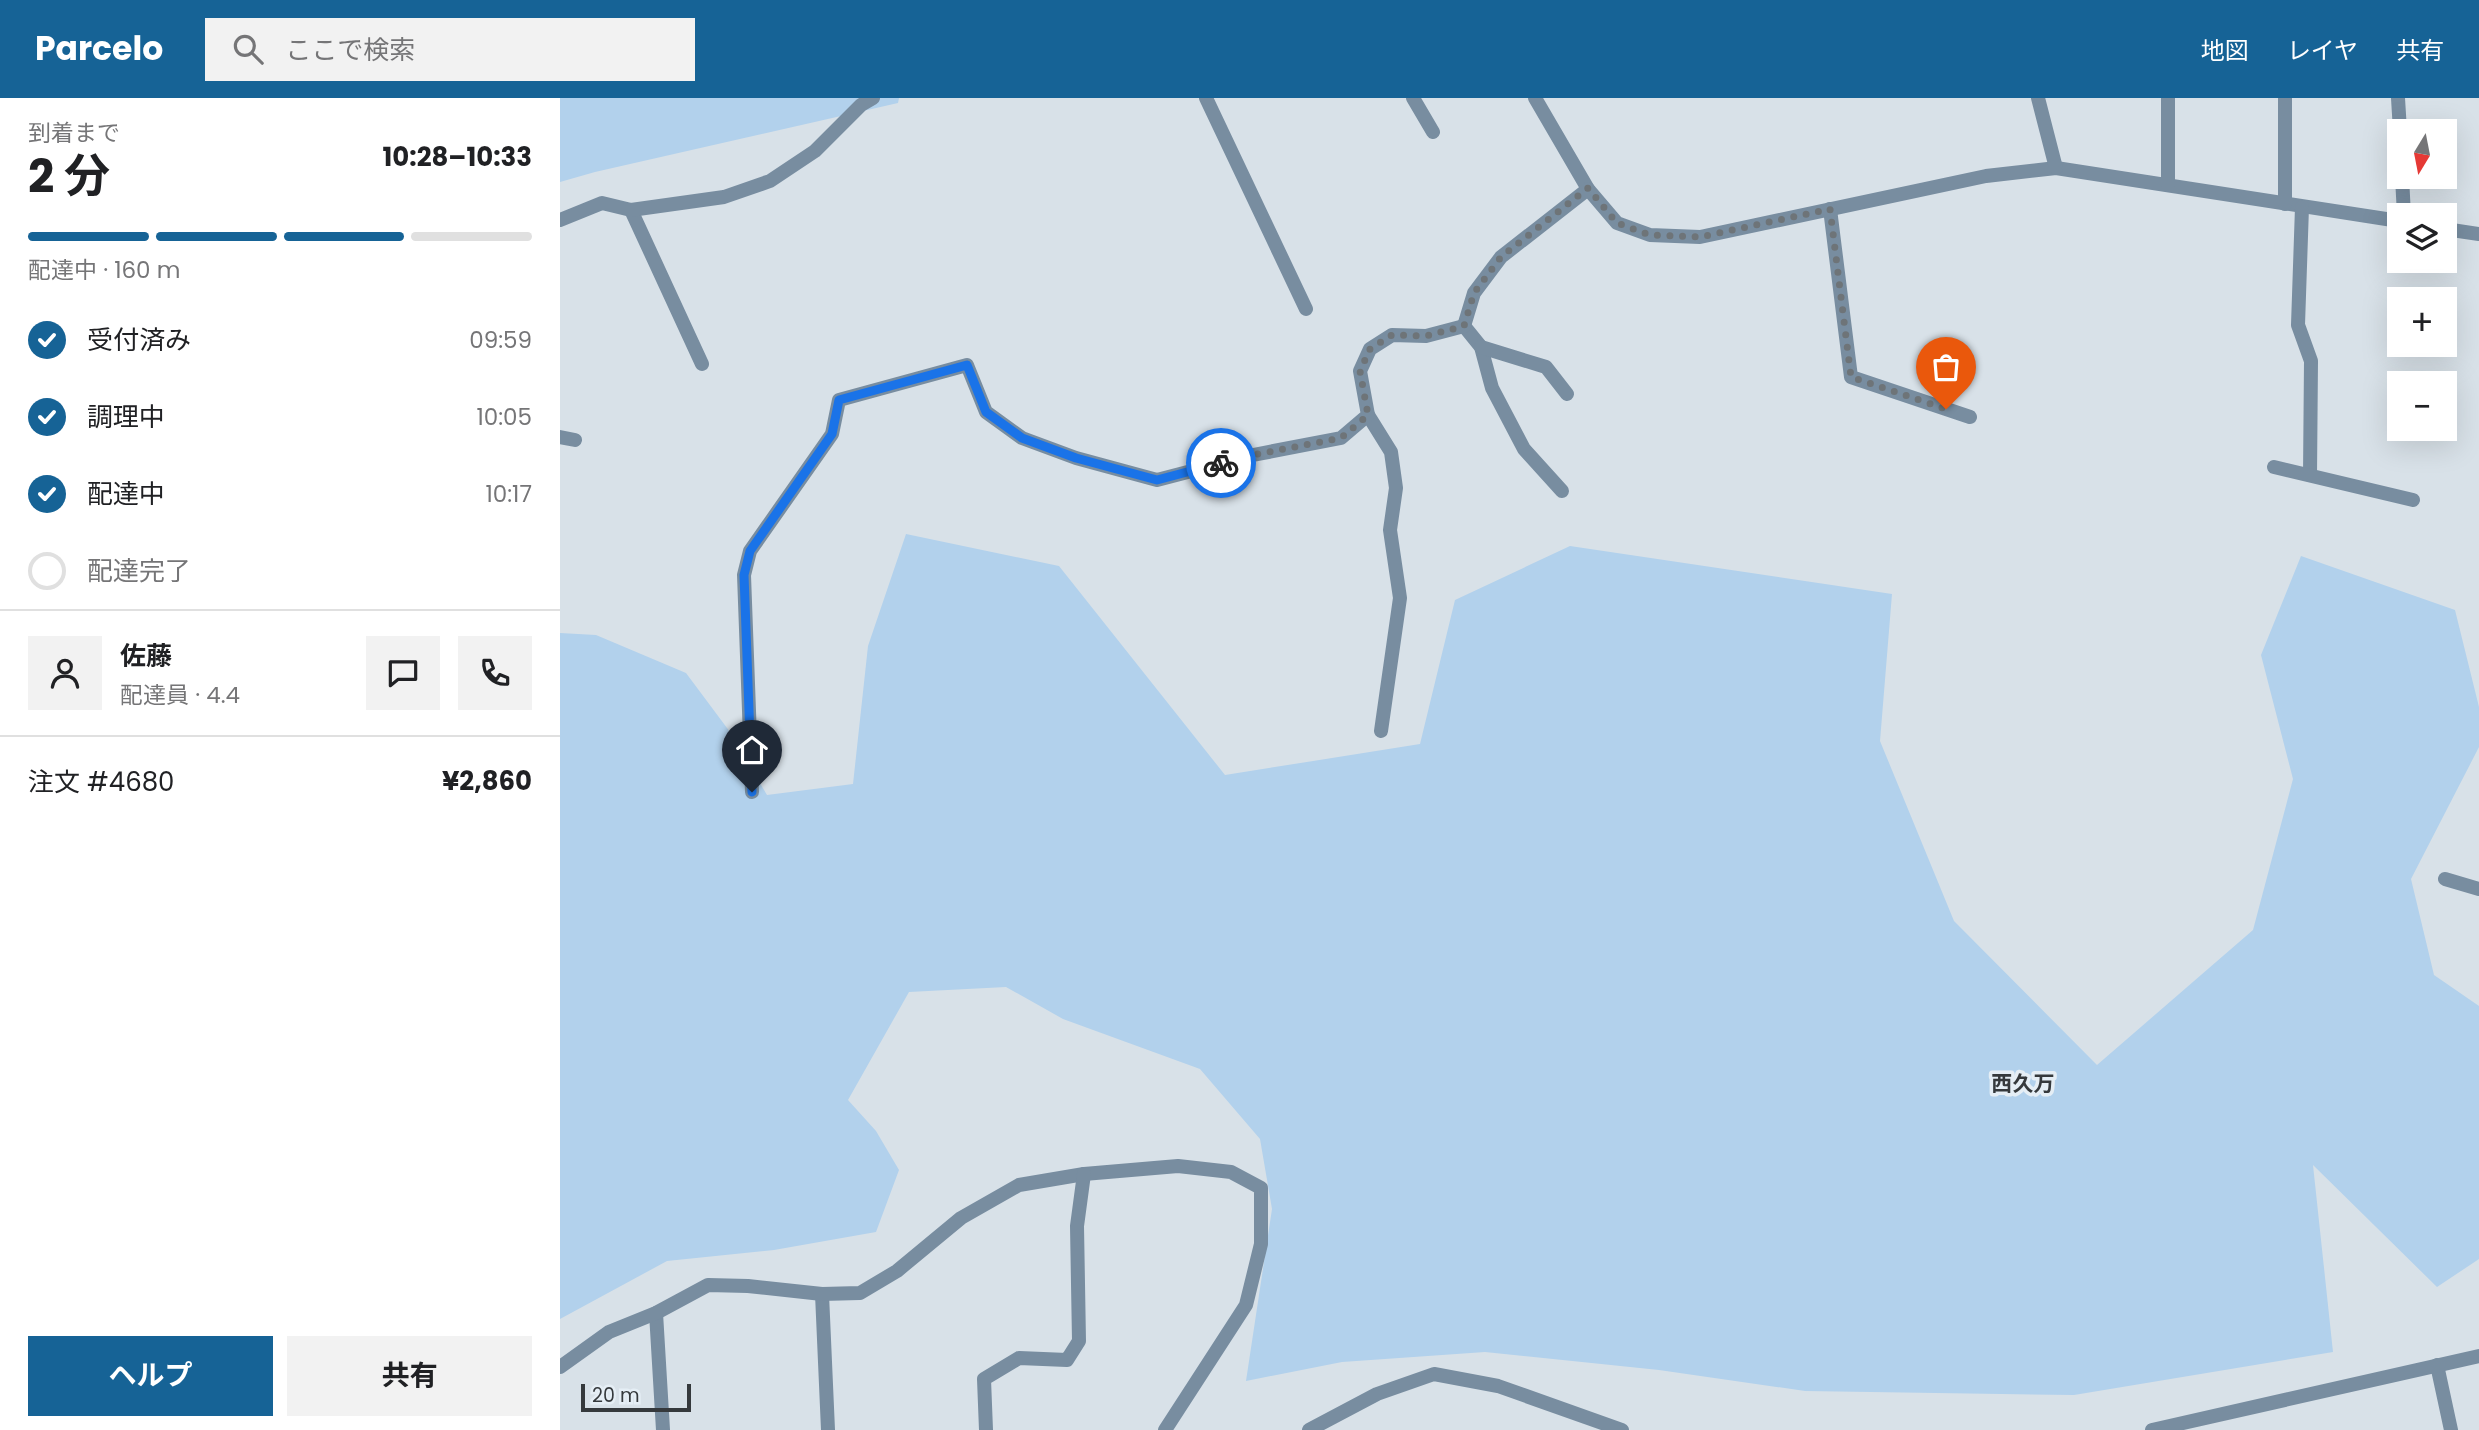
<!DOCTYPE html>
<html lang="ja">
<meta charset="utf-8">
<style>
body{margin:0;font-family:Poppins,"Noto Sans JP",sans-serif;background:#f2f2f2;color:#202124;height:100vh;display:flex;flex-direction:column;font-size:26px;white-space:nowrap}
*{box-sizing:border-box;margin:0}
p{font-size:23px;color:#757577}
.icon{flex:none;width:38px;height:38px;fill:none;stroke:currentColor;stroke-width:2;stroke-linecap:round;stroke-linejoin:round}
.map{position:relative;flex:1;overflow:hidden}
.panel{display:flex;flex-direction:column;background:#fff;width:560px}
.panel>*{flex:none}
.needle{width:46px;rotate:190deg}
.controls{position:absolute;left:1827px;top:21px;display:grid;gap:14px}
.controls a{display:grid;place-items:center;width:70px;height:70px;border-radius:0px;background:#fff;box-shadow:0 7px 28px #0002;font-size:35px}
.scale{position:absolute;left:21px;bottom:18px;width:110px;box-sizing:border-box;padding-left:7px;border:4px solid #35393c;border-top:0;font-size:19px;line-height:24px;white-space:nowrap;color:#35393c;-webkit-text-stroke:5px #e5eef5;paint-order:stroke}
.pin{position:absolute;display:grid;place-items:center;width:60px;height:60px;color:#fff;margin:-72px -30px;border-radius:50% 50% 50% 0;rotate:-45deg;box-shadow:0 0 7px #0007}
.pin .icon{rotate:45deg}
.courier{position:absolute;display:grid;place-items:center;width:70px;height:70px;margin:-35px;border:5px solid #1a73e8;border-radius:50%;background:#fff;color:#222;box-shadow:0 2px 9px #0007}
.head em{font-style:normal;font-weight:700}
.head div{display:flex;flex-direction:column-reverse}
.head{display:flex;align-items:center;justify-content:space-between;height:119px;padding:0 28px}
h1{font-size:46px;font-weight:700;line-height:52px}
.bar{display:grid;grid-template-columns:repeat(4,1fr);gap:10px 7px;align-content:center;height:84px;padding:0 28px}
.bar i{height:9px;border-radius:5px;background:#e0e0e0}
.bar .active{background:#166396}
.bar p{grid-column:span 4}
.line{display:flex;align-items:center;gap:18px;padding:0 28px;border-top:2px solid #e0e0e0}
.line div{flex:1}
.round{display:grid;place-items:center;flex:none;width:74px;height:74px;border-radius:0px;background:#f2f2f2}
ol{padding:0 28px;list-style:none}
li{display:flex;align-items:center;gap:21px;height:77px}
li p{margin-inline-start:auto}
li .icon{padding:7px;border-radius:50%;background:#166396;color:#fff;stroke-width:4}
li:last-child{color:#757577}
li i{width:38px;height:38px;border:4px solid #e0e0e0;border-radius:50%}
.action{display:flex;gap:14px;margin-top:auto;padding:14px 28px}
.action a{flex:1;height:80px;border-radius:0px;background:#166396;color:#fff;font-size:28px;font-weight:700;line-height:80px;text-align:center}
.action a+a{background:#f2f2f2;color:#202124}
header{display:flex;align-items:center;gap:42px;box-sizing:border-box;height:98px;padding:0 35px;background:#166396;color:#fff}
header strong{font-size:33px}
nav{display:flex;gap:38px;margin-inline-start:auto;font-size:24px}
.search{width:490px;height:63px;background:#f2f2f2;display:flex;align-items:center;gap:18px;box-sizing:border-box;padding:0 24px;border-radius:0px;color:#757577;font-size:26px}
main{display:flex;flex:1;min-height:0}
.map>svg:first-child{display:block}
.green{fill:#b2d1ec}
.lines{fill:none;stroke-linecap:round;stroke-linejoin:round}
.street{stroke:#788da0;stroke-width:14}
.done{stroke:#6e7478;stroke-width:7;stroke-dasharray:0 12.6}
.route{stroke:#1a73e8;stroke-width:9}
.labels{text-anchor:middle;stroke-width:7;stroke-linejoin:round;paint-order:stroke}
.quarter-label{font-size:21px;font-weight:bold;fill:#35393c;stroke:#e5eef5}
</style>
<header>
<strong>Parcelo</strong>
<div class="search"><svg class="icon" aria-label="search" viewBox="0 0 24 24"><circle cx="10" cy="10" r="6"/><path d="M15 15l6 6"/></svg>ここで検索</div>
<nav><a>地図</a><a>レイヤ</a><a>共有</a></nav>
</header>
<main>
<section class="panel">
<div class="head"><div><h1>2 分</h1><p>到着まで</p></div><em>10:28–10:33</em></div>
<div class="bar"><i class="active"></i><i class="active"></i><i class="active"></i><i></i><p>配達中 · 160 m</p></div>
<ol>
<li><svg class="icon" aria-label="check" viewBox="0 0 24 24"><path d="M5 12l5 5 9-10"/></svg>受付済み<p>09:59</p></li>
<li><svg class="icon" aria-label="check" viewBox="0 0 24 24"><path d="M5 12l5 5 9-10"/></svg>調理中<p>10:05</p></li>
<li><svg class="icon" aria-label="check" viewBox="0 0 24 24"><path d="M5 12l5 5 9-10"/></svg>配達中<p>10:17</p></li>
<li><i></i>配達完了</li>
</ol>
<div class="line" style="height:126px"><a class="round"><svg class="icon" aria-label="person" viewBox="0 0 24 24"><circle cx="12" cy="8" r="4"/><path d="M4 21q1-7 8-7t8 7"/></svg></a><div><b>佐藤</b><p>配達員 · 4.4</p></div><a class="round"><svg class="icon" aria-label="chat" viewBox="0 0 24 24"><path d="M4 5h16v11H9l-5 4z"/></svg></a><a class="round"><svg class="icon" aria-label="phone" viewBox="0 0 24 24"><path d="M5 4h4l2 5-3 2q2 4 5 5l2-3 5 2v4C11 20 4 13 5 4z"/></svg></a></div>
<div class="line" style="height:91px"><div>注文 #4680</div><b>¥2,860</b></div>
<div class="action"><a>ヘルプ</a><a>共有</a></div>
</section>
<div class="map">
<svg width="1919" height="1332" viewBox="0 0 1919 1332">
<rect width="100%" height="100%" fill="#d8e1e8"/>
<g class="green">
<path d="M 0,0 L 339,0 L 338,5 L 35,74 L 0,84 Z"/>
<path d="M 346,436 L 499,468 L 665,677 L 860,646 L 895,502 L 1010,448 L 1332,496 L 1320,643 L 1394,823 L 1537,967 L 1693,832 L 1733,681 L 1701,557 L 1741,458 L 1895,512 L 1919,609 L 1919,649 L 1851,781 L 1874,877 L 1919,908 L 1919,1161 L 1877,1189 L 1753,1067 L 1773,1254 L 1514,1297 L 1245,1293 L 1099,1272 L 925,1254 L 782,1264 L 686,1283 L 712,1111 L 700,1041 L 640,971 L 503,921 L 446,889 L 349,894 L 288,1002 L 316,1033 L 339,1072 L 316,1134 L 214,1152 L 107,1163 L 0,1221 L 0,535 L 36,537 L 126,575 L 170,634 L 207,697 L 293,686 L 308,548 Z"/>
</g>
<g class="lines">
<g class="street">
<path d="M 646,0 L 746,211"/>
<path d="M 853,0 L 873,34"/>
<path d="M 975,0 L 1028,91 L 1057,125 L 1090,137 L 1140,139 L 1426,78 L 1496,70 L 1839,123"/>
<path d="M 1478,0 L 1496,70"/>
<path d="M 1838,0 L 1840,33"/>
<path d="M 1842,79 L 1844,117"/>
<path d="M 1608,87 L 1608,0"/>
<path d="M 1725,106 L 1725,0"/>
<path d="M 1742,109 L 1738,227 L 1751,263 L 1750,377"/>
<path d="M 1270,111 L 1291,279 L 1410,319"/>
<path d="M 71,112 L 142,266"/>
<path d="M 0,122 L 42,105 L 71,112 L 164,99 L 210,83 L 255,53 L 301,7 L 313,0"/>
<path d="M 1885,131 L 1919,136"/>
<path d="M 904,228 L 921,249 L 932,290 L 964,351 L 1002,393"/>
<path d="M 904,228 L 914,195 L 941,159 L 1028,91"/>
<path d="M 921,249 L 986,269 L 1007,296"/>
<path d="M 808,317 L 831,354 L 836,390 L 830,432 L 840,500 L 821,633"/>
<path d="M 0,339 L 15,342"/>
<path d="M 1714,369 L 1853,402"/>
<path d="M 192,694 L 184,477 L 190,453 L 272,336 L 279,302 L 407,267 L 426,314 L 462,340 L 516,360 L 597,382 L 693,357 L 781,340 L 808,317 L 800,273 L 810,251 L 832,237 L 866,238 L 904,228"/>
<path d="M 1885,781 L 1919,791"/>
<path d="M 262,1196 L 268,1332"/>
<path d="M 96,1215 L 103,1332"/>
<path d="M 1877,1267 L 1891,1332"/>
<path d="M 0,1269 L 49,1234 L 96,1215 L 148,1187 L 188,1188 L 262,1196 L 300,1195 L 337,1173 L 401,1120 L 459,1087 L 524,1076 L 618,1068 L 671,1074 L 701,1090 L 701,1146 L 686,1207 L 605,1332"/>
<path d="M 426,1332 L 424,1281 L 459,1260 L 507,1262 L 519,1243 L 517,1128 L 524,1076"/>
<path d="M 749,1332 L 817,1296 L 874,1276 L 938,1288 L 1062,1332"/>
<path d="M 1592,1332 L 1919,1258"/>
</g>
</g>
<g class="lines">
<path class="done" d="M 661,365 L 693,357 L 781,340 L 808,317 L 800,273 L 810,251 L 832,237 L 866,238 L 904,228 L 914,195 L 941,159 L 1028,90 L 1057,125 L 1090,137 L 1140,139 L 1270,111 L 1291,279 L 1386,311"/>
<path class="route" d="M 192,694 L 184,477 L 190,453 L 272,336 L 279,302 L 407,267 L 426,314 L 462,340 L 516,360 L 597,382 L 661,365"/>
</g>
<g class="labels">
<g class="quarter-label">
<text x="1463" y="993">西久万</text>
</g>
</g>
</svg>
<div class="controls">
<a><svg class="needle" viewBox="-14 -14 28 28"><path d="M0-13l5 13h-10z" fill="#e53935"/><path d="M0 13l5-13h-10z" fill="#757577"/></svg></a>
<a><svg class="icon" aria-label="layers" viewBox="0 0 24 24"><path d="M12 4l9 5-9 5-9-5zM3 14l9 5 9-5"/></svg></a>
<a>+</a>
<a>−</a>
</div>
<div class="scale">20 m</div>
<div class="pin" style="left:1386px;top:311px;background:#ea580c"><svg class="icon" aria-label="bag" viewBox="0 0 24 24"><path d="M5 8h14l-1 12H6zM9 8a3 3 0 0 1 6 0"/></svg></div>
<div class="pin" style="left:192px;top:694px;background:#1f2937"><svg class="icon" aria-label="home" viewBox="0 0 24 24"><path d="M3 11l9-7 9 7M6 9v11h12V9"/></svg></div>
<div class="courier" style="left:661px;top:365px"><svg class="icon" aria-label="bike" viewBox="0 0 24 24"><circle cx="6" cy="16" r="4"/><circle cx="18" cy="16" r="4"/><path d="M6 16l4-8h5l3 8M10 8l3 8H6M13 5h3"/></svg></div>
</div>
</main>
